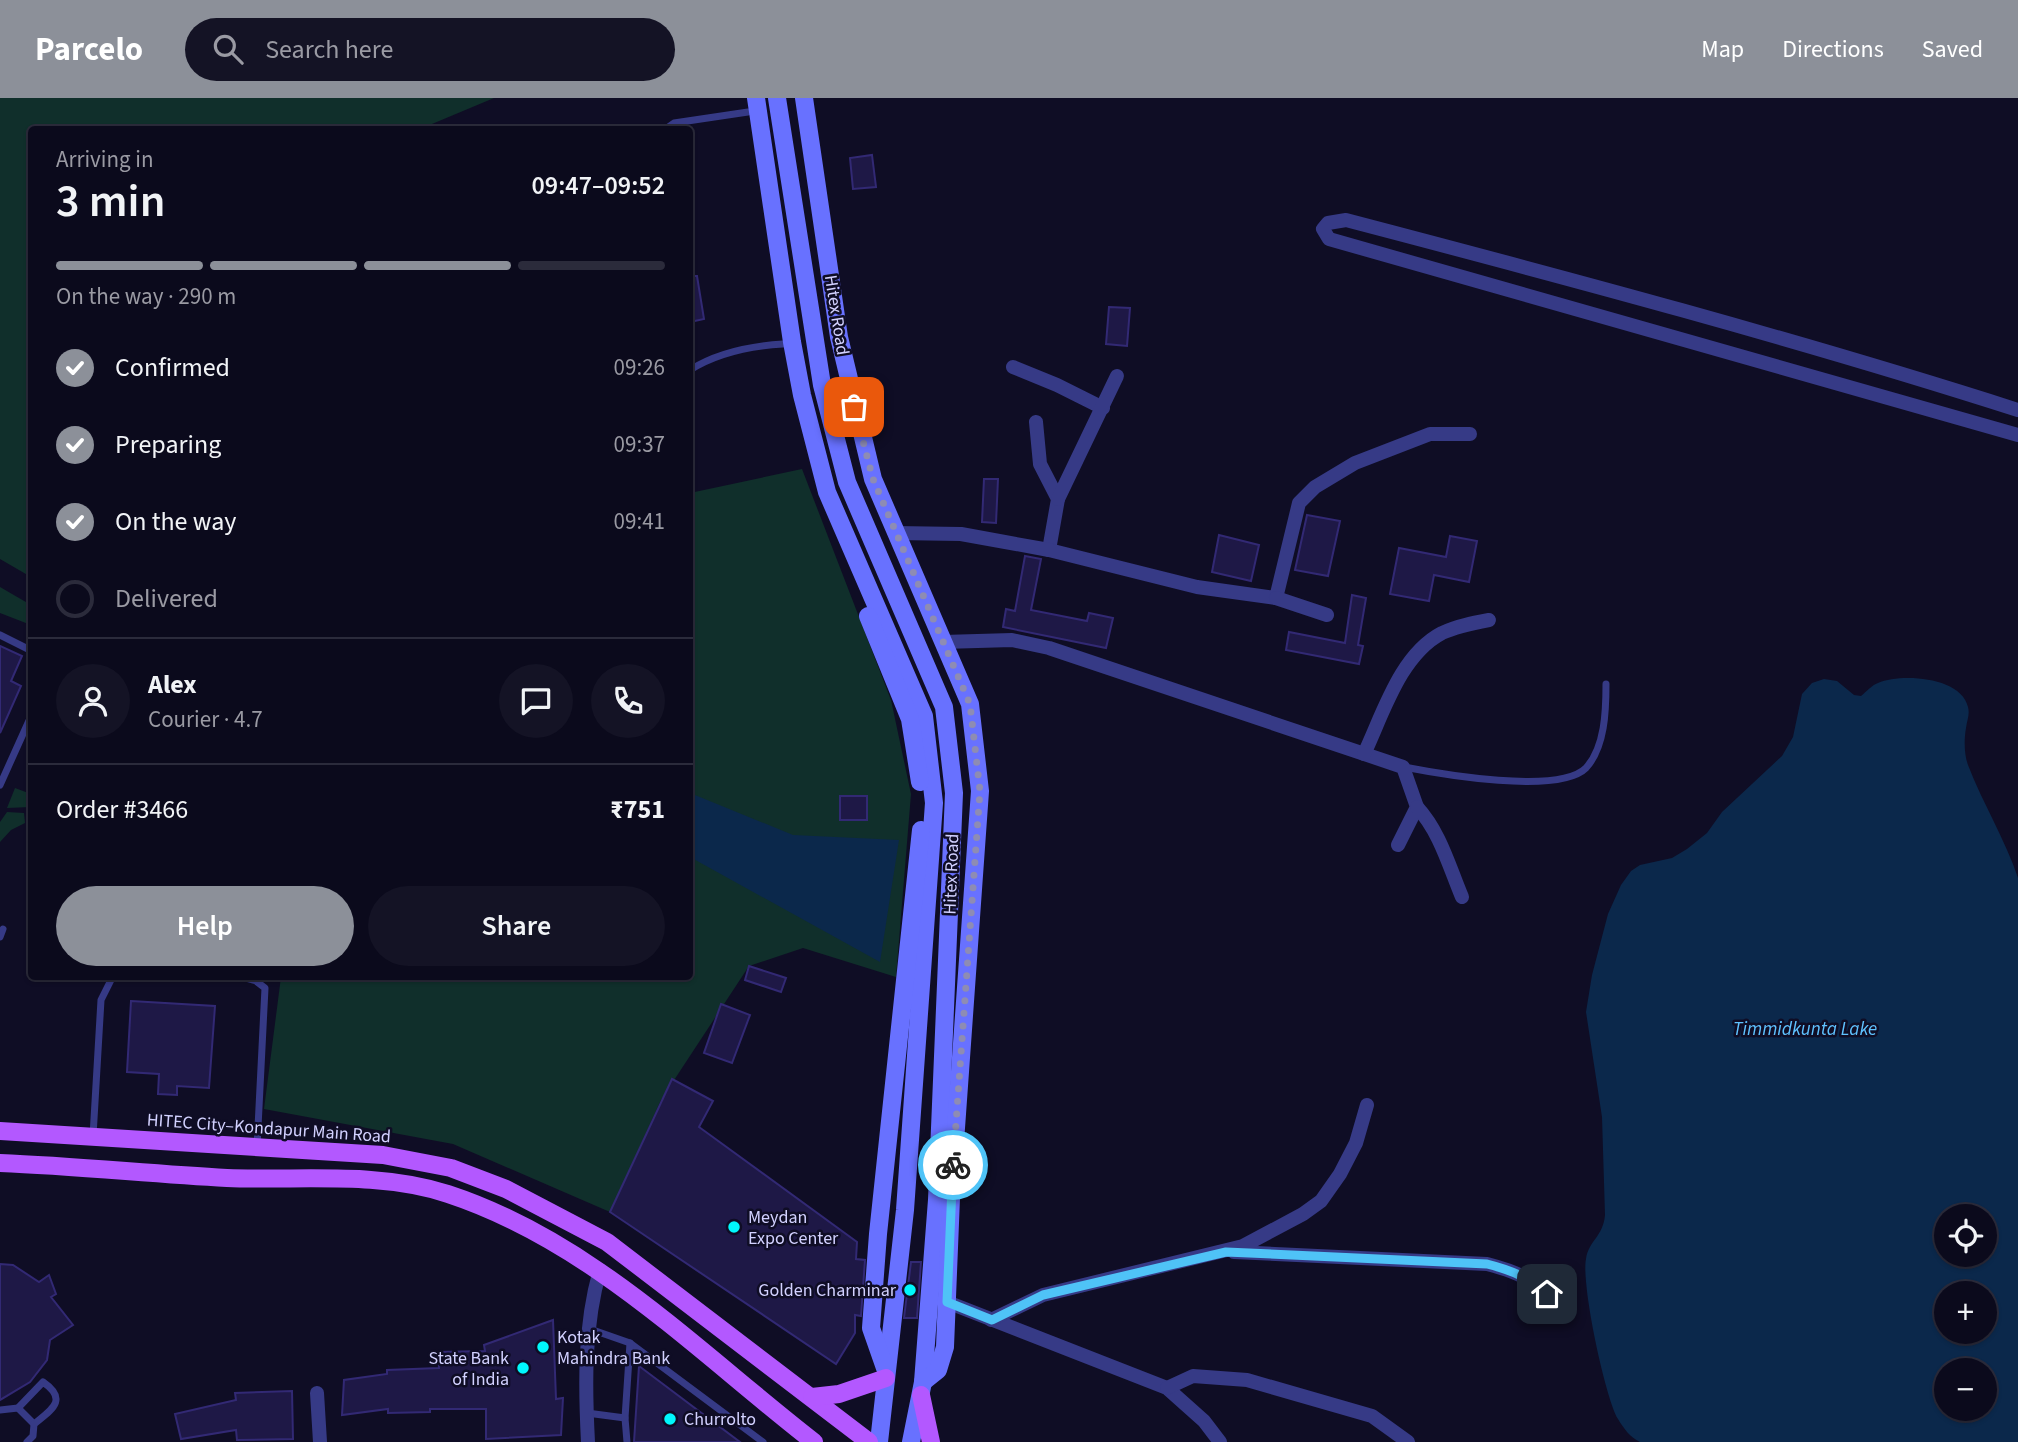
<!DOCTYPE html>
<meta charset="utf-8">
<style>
body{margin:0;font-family:"Source Sans 3",sans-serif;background:#141325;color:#f1f3f6;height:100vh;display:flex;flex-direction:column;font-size:26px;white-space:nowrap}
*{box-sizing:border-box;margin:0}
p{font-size:23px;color:#9a9aa3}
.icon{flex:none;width:38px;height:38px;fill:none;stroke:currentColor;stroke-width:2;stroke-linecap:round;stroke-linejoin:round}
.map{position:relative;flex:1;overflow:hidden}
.panel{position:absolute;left:28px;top:28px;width:665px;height:854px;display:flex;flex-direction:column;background:#0b0a1c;border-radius:7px;box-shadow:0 2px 5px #0004,0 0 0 2px #2b2b3b}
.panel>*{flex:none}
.fabs{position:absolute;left:1934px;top:1106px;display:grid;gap:14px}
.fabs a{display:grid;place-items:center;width:63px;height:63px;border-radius:50%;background:#0b0a1c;box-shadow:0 2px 5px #0004,0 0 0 2px #2b2b3b;font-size:35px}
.pin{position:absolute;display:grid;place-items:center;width:60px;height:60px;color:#fff;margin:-30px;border-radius:14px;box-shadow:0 4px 10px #0006}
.courier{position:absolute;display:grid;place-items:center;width:70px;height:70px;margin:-35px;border:5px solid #4fc3f7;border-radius:50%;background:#fff;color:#222;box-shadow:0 2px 9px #0007}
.summary em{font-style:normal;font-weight:600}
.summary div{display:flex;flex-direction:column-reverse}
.summary{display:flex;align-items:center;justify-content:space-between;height:119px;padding:0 28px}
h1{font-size:46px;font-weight:600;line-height:52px}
.bar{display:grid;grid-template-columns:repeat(4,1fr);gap:10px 7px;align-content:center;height:84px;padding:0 28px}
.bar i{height:9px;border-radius:5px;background:#2b2b3b}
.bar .on{background:#8c9099}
.bar p{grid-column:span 4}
.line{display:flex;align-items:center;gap:18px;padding:0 28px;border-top:2px solid #2b2b3b}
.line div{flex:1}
.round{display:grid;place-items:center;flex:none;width:74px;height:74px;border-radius:37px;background:#141325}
ol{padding:0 28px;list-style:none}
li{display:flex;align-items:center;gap:21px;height:77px}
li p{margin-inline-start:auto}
li .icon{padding:7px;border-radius:50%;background:#8c9099;color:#fff;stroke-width:4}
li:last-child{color:#9a9aa3}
li i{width:38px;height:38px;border:4px solid #2b2b3b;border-radius:50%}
.action{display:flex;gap:14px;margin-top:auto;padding:14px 28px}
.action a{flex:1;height:80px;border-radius:42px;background:#8c9099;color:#fff;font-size:28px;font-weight:600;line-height:80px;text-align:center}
.action a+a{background:#141325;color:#f1f3f6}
header{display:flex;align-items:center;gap:42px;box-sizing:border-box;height:98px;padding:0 35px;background:#8c9099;color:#fff}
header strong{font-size:33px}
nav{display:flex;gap:38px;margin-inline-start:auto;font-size:24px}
.search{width:490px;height:63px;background:#141325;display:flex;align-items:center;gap:18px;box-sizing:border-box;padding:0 24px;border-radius:38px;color:#9a9aa3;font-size:26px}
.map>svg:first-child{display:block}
.green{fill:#102f2b}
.water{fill:#0b284b;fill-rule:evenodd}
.building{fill:#1e1846;stroke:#322974;stroke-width:2}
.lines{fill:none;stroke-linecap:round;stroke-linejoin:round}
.lane{stroke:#363a86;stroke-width:7}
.street{stroke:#363a86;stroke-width:14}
.secondary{stroke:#6871ff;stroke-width:18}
.primary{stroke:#b358ff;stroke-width:18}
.done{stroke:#8e8cb3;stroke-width:7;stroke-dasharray:0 12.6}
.route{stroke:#4fc3f7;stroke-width:9}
.poi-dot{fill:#00f8fc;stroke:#0f0d25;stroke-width:2.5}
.labels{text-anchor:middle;stroke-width:5;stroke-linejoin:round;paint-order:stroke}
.street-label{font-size:18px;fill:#d2d1ff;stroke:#0f0d25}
.poi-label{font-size:18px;fill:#d2d1ff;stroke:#0f0d25;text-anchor:start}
.water-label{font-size:19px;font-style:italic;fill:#5fc2ff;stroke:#0f0d25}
</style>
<header>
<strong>Parcelo</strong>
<div class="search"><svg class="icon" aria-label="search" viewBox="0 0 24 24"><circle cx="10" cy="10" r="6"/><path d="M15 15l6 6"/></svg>Search here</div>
<nav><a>Map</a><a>Directions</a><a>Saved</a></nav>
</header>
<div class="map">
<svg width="2018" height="1344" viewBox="0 0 2018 1344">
<rect width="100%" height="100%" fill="#0f0d25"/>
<g class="green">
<path d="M 0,0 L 494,0 L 420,31 L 32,32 L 31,479 L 0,461 Z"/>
<path d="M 802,371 L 891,602 L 911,696 L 896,879 L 803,850 L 749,868 L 661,1002 L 610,1114 L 453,1046 L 264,1011 L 281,879 L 690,878 L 690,395 Z"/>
<path d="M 0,489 L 31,507 L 31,527 L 0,515 Z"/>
<path d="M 15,690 L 31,696 L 31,709 L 7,710 Z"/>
<path d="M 7,714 L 24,715 L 25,725 L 11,732 L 0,744 L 0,724 Z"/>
</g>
<g class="water">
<path d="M 1824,581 L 1837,583 L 1854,597 L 1861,598 C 1866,594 1872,587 1878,585 C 1902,575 1961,579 1968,609 C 1970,617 1967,622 1966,630 C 1964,641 1964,656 1968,667 C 1983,706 2005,741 2018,780 L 2018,1344 L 1640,1344 C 1630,1339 1624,1331 1618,1321 C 1605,1299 1581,1186 1586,1161 C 1589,1142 1603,1139 1605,1117 L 1602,1019 L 1586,914 L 1592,877 L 1608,816 L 1621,787 L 1631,773 L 1640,767 L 1672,760 L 1687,751 L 1707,735 L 1722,714 L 1782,658 L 1793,639 L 1802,596 L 1812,585 ZM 1946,1118 L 1984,1118 L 1984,1157 L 1946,1157 ZM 1946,1195 L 1984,1195 L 1984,1234 L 1946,1234 ZM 1946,1272 L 1984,1272 L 1984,1311 L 1946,1311 Z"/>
<path d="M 690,695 L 793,737 L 899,742 L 880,864 L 690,759 Z"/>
</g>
<g class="building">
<path d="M 872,57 L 876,89 L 853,91 L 850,60 Z"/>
<path d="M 690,178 L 697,178 L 704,221 L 690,224 Z"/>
<path d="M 1109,209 L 1130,210 L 1127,248 L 1106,246 Z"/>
<path d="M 984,381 L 998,381 L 996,425 L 982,424 Z"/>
<path d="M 1307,417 L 1340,423 L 1328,478 L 1295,472 Z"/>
<path d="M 1219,437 L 1259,447 L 1251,483 L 1212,474 Z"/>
<path d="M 1450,438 L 1477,443 L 1469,484 L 1434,477 L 1429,503 L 1390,496 L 1399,450 L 1446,459 Z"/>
<path d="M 1025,458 L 1041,461 L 1031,512 L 1087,523 L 1089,515 L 1113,520 L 1106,550 L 1003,529 L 1006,511 L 1015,513 Z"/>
<path d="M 1352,497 L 1366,500 L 1358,547 L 1363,548 L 1359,566 L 1286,552 L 1289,534 L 1345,545 Z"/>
<path d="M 0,548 L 22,558 L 11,583 L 21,588 L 0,635 Z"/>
<rect x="840" y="698" width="27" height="24"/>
<path d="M 749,868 L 786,880 L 781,894 L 745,882 Z"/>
<path d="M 131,903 L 215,908 L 209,990 L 177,988 L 177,997 L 158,996 L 159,976 L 127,974 Z"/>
<path d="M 721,906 L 750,917 L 732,965 L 704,955 Z"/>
<path d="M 672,981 L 713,1003 L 699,1029 L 857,1144 L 856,1161 L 865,1162 L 861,1218 L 855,1217 L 855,1235 L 836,1266 L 610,1114 Z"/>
<path d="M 911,1164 L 921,1164 L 917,1220 L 904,1220 Z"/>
<path d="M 0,1166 L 13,1167 L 39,1184 L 49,1177 L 56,1196 L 51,1199 L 73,1227 L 50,1242 L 47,1262 L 30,1284 L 0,1302 Z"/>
<path d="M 553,1222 L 556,1301 L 563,1300 L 561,1337 L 486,1341 L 486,1311 L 430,1311 L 430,1314 L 388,1315 L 388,1311 L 342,1317 L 344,1282 L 387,1276 L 387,1272 L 439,1270 L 438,1254 L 485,1253 L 484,1247 Z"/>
<path d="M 639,1268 L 740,1344 L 634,1344 Z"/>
<path d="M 292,1293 L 293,1341 L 237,1342 L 236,1332 L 181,1341 L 175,1316 L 236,1302 L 235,1295 Z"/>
</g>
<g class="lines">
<g class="lane">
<path d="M 664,32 L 674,25 L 748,14"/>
<path d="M 690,272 C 717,255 751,248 783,246"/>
<path d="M 0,537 L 32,553"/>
<path d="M 1404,669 C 1440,676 1559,697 1586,670 C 1605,649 1606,613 1606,586"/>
<path d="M 0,687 L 32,616"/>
<path d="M 0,839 L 3,831"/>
<path d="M 238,878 L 256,883 L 265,890 L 257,1049"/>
<path d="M 93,1038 L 101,902 L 112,880 L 115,878"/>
<path d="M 590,1231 L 630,1245 L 763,1344"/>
<path d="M 18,1310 L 34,1326 L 33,1338 L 27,1344"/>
<path d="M 0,1312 L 18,1310 L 43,1284 C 69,1302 51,1312 34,1326"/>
<path d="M 587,1315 L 625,1320"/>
<path d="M 627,1344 L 625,1320 L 630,1245"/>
</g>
<g class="street">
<path d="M 1013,269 L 1057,287 L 1103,310"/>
<path d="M 2018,312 C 1796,241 1571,181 1346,122 L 1328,125 L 1323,131 L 1329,141 L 2018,337"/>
<path d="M 1036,324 L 1040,366 L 1058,401 L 1049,452"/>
<path d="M 1058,401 L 1117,278"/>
<path d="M 895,435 L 961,436 L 1049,452 L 1197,489 L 1276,500 L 1299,405 L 1315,389 L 1355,365 L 1430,336 L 1470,336"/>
<path d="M 1276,500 L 1327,517"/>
<path d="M 943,544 L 1012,542 L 1049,550 L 1403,669 L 1417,709 L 1398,747"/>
<path d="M 1364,656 C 1383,616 1400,557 1442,535 C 1457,528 1473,525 1489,522"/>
<path d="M 1417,709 C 1440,734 1449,768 1462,799"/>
<path d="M 1234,1154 L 1487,1166 C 1526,1176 1538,1184 1562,1217"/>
<path d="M 947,1204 L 1167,1290 L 1204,1323 L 1220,1344"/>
<path d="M 991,1222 L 1043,1197 L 1243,1148 L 1303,1116 L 1321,1103 L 1340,1076 L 1356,1045 L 1367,1007"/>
<path d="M 1167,1290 L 1193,1278 L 1247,1282 L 1372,1318 L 1408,1344"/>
<path d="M 317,1295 L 320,1344"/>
<path d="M 588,1344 C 585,1287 584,1227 600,1172"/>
</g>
<g class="secondary">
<path d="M 756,0 L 792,244 L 802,297 L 827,394 L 924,618 L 934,705 L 905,1112 L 879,1344"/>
<path d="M 777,0 L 822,287 L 847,384 L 944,609 L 954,695 L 937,1102 L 923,1284 L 911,1344"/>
<path d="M 804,0 L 839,239 L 873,381 L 970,606 L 980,693 L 951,1100 L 945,1249 L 938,1272 L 923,1284"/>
<path d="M 868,518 L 910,621 L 920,684"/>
<path d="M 885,1270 L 871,1230 L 878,1136 L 921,732"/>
</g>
<g class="primary">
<path d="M 0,1033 L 383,1057 L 451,1070 L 506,1091 L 607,1144 L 869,1344"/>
<path d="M 0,1065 C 76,1068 151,1076 227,1080 C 300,1083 379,1073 448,1096 C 591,1143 698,1254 814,1344"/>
<path d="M 921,1297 L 931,1344"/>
<path d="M 812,1299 L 839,1296 L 886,1280"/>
</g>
</g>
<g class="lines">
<path class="done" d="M 854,309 L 873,381 L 970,606 L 980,693 L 953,1067"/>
<path class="route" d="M 953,1067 L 947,1204 L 992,1222 L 1043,1197 L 1226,1154 L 1487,1166 C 1511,1172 1528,1179 1547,1196"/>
</g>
<g class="poi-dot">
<circle cx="734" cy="1129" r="7"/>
<circle cx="910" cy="1192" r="7"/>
<circle cx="543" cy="1249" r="7"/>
<circle cx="523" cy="1270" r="7"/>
<circle cx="670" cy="1321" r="7"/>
</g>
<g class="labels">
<g class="street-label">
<text transform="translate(837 217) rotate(81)" y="6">Hitex Road</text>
<text transform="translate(951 776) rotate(-88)" y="6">Hitex Road</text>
<text transform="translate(269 1030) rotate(4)" y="6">HITEC City–Kondapur Main Road</text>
</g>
<g class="poi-label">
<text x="748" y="1125">Meydan<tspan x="748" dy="21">Expo Center</tspan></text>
<text x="896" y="1198" text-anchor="end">Golden Charminar</text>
<text x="557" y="1245">Kotak<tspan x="557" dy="21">Mahindra Bank</tspan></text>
<text x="509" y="1266" text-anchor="end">State Bank<tspan x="509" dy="21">of India</tspan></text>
<text x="684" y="1327">Churrolto</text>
</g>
<g class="water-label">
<text x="1805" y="937">Timmidkunta Lake</text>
</g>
</g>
</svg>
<div class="fabs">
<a><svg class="icon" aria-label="locate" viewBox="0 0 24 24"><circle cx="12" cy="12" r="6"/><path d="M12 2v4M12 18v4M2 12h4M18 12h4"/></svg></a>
<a>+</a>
<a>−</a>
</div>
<div class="pin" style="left:854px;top:309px;background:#ea580c"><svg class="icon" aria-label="bag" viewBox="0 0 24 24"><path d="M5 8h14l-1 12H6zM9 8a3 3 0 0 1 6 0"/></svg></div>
<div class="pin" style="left:1547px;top:1196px;background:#1f2937"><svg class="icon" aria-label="home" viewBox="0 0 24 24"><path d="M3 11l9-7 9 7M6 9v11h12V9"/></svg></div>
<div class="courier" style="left:953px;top:1067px"><svg class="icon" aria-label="bike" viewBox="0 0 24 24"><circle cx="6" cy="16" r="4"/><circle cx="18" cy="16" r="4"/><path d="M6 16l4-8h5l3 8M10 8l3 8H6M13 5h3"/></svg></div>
<section class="panel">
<div class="summary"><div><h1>3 min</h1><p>Arriving in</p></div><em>09:47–09:52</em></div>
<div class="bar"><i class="on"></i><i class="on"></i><i class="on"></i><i></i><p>On the way · 290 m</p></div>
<ol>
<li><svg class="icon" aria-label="check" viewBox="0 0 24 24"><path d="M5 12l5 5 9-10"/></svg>Confirmed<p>09:26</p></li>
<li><svg class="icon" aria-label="check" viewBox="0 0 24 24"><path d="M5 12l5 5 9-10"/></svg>Preparing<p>09:37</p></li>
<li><svg class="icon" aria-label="check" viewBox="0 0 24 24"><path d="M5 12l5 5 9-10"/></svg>On the way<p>09:41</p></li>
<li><i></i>Delivered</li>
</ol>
<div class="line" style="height:126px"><a class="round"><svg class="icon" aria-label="person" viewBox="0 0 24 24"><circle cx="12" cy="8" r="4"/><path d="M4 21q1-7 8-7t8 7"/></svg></a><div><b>Alex</b><p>Courier · 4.7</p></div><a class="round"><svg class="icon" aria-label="chat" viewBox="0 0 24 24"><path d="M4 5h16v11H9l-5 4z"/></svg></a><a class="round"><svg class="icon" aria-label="phone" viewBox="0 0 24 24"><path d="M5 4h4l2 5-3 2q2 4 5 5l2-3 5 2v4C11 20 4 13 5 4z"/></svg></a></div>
<div class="line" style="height:91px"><div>Order #3466</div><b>₹751</b></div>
<div class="action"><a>Help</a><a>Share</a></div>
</section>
</div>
